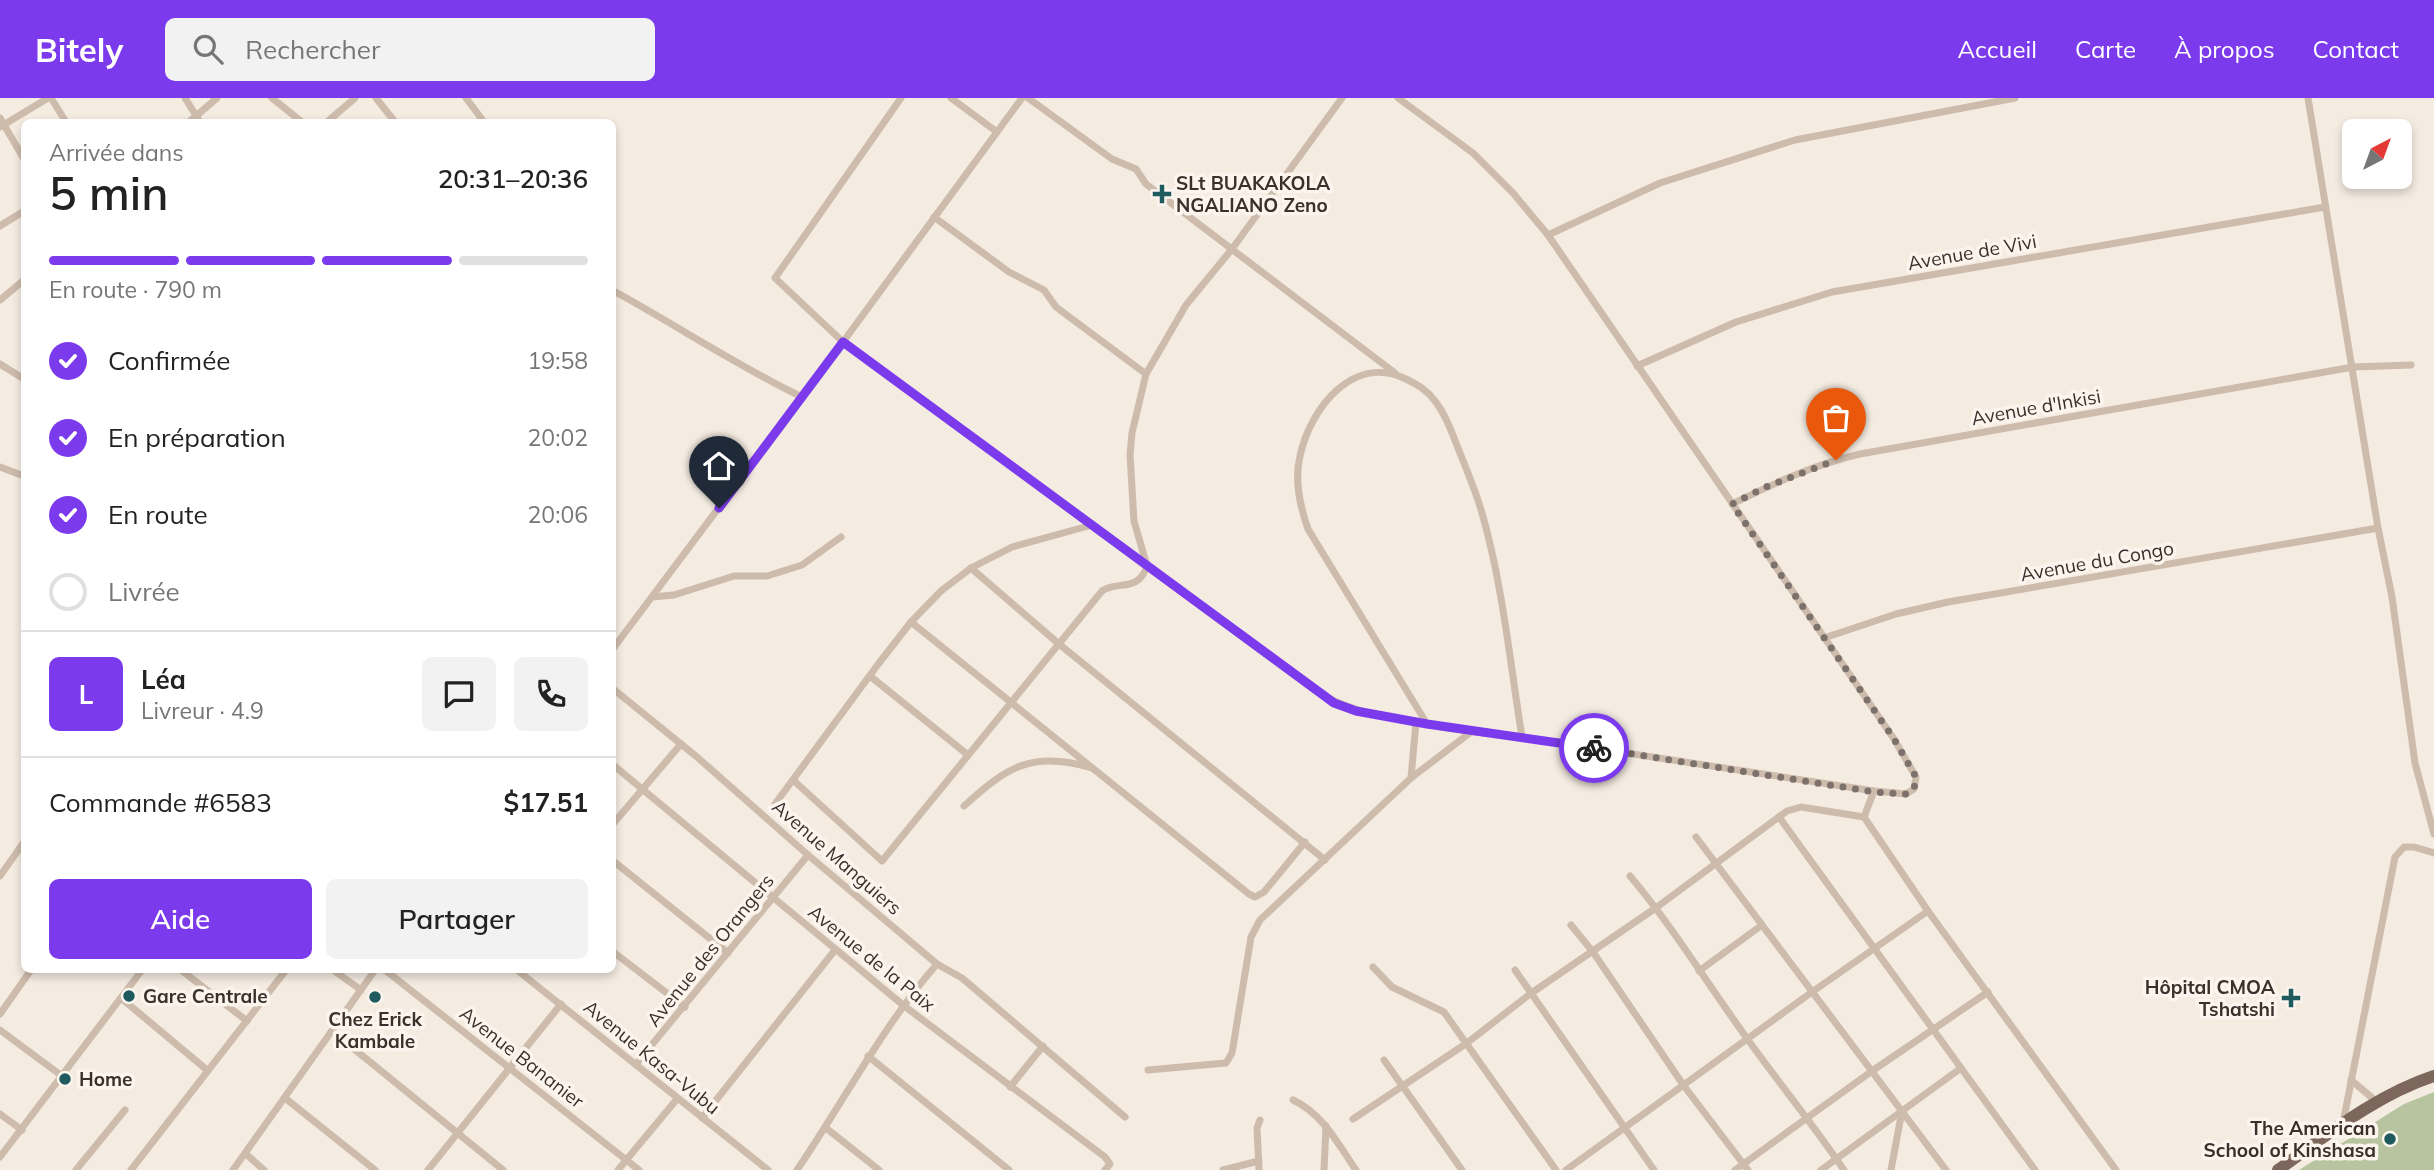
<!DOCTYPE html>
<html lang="fr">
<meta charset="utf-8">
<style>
body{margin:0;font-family:Mulish,sans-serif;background:#f2f2f2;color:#222;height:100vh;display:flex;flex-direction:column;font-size:26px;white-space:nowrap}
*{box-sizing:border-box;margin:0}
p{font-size:23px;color:#767676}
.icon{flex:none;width:38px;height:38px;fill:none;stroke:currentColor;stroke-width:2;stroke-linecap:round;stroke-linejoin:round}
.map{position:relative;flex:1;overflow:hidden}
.details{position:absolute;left:21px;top:21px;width:595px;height:854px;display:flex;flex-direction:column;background:#fff;border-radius:10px;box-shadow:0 4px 10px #0003}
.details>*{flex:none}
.needle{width:46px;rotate:41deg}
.tools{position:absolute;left:2342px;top:21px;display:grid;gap:14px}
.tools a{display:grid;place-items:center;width:70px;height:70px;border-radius:10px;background:#fff;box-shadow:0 4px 10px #0003;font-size:35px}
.pin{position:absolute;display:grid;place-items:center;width:60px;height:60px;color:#fff;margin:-72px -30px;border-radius:50% 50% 50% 0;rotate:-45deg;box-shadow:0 0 7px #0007}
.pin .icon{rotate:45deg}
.courier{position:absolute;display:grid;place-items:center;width:70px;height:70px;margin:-35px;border:5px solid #7c3aed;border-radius:50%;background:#fff;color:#222;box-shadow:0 2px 9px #0007}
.overview em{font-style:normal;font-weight:600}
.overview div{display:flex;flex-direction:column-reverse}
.overview{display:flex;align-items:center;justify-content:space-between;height:119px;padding:0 28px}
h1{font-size:46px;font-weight:600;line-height:52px}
.bar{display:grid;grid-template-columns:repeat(4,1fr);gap:10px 7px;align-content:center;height:84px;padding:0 28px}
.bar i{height:9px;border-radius:5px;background:#e0e0e0}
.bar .active{background:#7c3aed}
.bar p{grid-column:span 4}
.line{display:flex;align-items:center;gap:18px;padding:0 28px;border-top:2px solid #e0e0e0}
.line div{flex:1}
.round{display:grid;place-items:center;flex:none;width:74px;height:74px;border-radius:10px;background:#f2f2f2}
ol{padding:0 28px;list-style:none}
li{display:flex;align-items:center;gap:21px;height:77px}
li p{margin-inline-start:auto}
li .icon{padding:7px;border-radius:50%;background:#7c3aed;color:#fff;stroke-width:4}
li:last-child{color:#767676}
li i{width:38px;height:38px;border:4px solid #e0e0e0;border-radius:50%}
.button{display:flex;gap:14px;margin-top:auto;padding:14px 28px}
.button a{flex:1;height:80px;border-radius:10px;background:#7c3aed;color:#fff;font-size:28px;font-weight:600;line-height:80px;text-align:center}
.button a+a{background:#f2f2f2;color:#222}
header{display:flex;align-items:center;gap:42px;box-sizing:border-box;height:98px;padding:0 35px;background:#7c3aed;color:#fff}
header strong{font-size:33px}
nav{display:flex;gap:38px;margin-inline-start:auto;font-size:24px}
.search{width:490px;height:63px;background:#f2f2f2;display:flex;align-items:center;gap:18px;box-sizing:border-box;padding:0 24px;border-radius:10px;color:#767676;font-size:26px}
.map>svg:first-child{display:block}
.green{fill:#b8c4a0}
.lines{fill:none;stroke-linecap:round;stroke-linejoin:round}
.street{stroke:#cdbbac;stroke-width:7}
.primary{stroke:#7d675c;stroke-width:12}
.done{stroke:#7c716b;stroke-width:7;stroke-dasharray:0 12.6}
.route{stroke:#7c3aed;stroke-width:9}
.poi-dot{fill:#1f5a5e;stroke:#fbf5ee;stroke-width:2.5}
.labels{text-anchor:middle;stroke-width:7;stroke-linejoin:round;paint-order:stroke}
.poi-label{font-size:19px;font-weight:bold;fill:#3b302b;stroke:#fbf5ee;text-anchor:start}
.street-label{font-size:19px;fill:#3b302b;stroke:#fbf5ee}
</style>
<header>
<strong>Bitely</strong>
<div class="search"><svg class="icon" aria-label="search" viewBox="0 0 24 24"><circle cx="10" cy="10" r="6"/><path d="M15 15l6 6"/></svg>Rechercher</div>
<nav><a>Accueil</a><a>Carte</a><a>À propos</a><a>Contact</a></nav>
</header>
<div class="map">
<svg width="2434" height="1072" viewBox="0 0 2434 1072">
<rect width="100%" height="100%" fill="#f4ebe1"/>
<path class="green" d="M 2434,994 L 2434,1072 L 2299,1072 L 2404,1006 Z"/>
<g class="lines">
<g class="street">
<path d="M 51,0 L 66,24"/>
<path d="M 185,0 L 200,24"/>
<path d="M 272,0 L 302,24"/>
<path d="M 376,0 L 395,24"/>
<path d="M 466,0 L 484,24"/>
<path d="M 901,0 L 775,180 L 843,244 L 1316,593 C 1347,613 1379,617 1414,624 C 1450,631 1485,636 1522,639 L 1874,693 L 1906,696 L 1914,691 L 1916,679 L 1894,641 L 1548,137 L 1513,95 L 1473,55 L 1398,0"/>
<path d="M 951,0 L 997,34"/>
<path d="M 1028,0 L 1112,61 L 1136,71 L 1146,86 L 1395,275"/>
<path d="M 2308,0 L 2378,430 L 2392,499 L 2415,665 L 2434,736"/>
<path d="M 0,20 L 24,61"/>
<path d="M 189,24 L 217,0"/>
<path d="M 327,24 L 355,0"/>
<path d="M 0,29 L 48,0"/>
<path d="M 934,119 L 1009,174 L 1044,192 L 1056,209 L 1146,276"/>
<path d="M 0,128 L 24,113"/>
<path d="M 1548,137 L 1660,85 L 1795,42 L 2015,0"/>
<path d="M 612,192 C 676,227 736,267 802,299"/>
<path d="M 0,202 L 24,182"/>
<path d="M 0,266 L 24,281"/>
<path d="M 1637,268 L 1736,224 L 1832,194 L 2325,109"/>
<path d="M 0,369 L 24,378"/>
<path d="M 1732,406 C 1773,386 1815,366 1860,356 L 2353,269 L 2411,267"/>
<path d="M 971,470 L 1059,546 L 1325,762"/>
<path d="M 652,499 L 674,497 L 734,478 L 767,478 L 802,467 L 841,439"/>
<path d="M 911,524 L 1249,796 L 1255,799 L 1264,794 L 1305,744"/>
<path d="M 1824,540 L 1896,516 L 1948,504 L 2378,430"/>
<path d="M 612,552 L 843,244 L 1022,0"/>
<path d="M 870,578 L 968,657"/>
<path d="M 612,590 L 697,659 L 808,757 L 937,866 L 962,880 L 1125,1019"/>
<path d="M 1427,626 L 1308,431 C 1300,408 1294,383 1300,358 C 1310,311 1353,255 1406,281 C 1418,287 1427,292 1435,303 C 1448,320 1454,341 1462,360 C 1469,378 1477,397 1482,415 C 1503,488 1510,565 1522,639"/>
<path d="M 612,666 L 903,907 L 1105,1059 L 1110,1066 L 1105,1072"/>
<path d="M 1411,680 L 1416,624"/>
<path d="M 793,682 L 882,763 L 1102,493 C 1118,482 1138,495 1147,468 L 1134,423 L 1130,357 L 1132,335 L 1146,276 L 1186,207 L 1232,151 L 1342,0"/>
<path d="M 775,706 L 879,565 L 911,524 L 941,493 L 971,470 L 1012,449 L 1092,427"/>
<path d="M 964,708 C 1007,669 1032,652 1092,670"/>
<path d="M 1779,719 L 2035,1072"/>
<path d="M 1864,719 L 1928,813 L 2116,1072"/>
<path d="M 612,727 L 681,646"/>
<path d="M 1696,739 L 1946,1072"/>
<path d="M 612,762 L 728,855"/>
<path d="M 0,778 L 24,744"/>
<path d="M 1630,778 C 1673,829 1707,885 1746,939 C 1778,984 1813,1026 1844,1072"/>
<path d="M 1571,827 L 1593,854 L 1684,988 L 1748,1072"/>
<path d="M 612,853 L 685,909"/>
<path d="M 1373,869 L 1392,889 L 1444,914 L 1556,1072"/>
<path d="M 181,872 L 247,923"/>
<path d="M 333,872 L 361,892"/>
<path d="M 385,872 L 639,1072"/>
<path d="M 517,872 L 768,1072"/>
<path d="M 1515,872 L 1654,1072"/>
<path d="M 1699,873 L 1762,827"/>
<path d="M 121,900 L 207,972"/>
<path d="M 0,916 L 31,872"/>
<path d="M 0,932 L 62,978"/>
<path d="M 332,933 L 503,1072"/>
<path d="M 868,958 L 1009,1072"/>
<path d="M 1384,962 L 1462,1072"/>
<path d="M 636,966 L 808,757"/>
<path d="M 1148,972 L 1226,965 L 1232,955 L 1251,839 L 1260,822 L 1411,680 L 1471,634"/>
<path d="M 2351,982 L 2377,1004"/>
<path d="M 1010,989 L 1043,948"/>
<path d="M 285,1000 L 375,1072"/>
<path d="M 1293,1002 C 1323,1016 1338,1046 1356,1072"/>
<path d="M 0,1016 L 22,1032"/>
<path d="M 702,1020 L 835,852"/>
<path d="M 1353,1021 L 1467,945 L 1530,896 L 1657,809 L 1787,713 L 1801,709 L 1864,719 L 1874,693"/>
<path d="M 2343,1025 L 2395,759 L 2404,749 L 2414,749 L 2434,755"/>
<path d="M 826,1030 L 879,1072"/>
<path d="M 246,1056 L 264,1072"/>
<path d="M 0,1059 L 142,872"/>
<path d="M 76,1072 L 125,1012"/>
<path d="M 131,1072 L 286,872"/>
<path d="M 233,1072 L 375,872"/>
<path d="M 428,1072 L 561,906"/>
<path d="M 618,1072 L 677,1001"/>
<path d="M 797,1072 C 844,1003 882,929 937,866"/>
<path d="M 1223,1072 L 1259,1063"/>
<path d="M 1259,1072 L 1257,1030 L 1260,1022"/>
<path d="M 1324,1072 L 1326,1028"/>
<path d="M 1566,1072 L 1812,894 L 1928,813"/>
<path d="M 1735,1072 L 1872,973 L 1988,894"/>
<path d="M 1821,1072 L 1961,970"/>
<path d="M 1891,1072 L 1902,1013"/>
</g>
<path class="primary" d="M 2278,1072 C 2327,1037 2376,997 2434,978"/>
</g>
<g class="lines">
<path class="done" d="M 1594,650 L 1874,694 L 1906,696 L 1914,691 L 1916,679 L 1894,641 L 1732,406 L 1768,388 L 1836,362"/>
<path class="route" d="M 719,410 L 843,244 L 1334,605 L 1356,613 L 1427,626 L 1594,650"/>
</g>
<g class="poi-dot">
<path d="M1158.5 85.5h7v7h7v7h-7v7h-7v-7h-7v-7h7z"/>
<circle cx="129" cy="898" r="7"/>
<circle cx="375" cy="899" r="7"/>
<path d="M2287.5 889.5h7v7h7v7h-7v7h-7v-7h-7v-7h7z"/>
<circle cx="65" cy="981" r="7"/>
<circle cx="2390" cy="1041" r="7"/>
</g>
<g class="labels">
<g class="poi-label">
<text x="1176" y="92">SLt BUAKAKOLA<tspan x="1176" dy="22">NGALIANO Zeno</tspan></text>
<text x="2275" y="896" text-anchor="end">Hôpital CMOA<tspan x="2275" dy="22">Tshatshi</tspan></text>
<text x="143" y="905">Gare Centrale</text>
<text x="375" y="928" text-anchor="middle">Chez Erick<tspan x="375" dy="22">Kambale</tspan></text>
<text x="79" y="988">Home</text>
<text x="2376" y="1037" text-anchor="end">The American<tspan x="2376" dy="22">School of Kinshasa</tspan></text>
</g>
<g class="street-label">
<text transform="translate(1972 154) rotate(-10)" y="7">Avenue de Vivi</text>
<text transform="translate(2036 309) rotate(-10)" y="7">Avenue d'Inkisi</text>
<text transform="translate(2097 463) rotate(-10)" y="7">Avenue du Congo</text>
<text transform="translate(837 759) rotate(41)" y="7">Avenue Manguiers</text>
<text transform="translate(710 852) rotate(-51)" y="7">Avenue des Orangers</text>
<text transform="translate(872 860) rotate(39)" y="7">Avenue de la Paix</text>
<text transform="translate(522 959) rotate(38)" y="7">Avenue Bananier</text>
<text transform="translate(652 959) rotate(39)" y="7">Avenue Kasa-Vubu</text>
</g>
</g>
</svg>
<div class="tools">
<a><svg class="needle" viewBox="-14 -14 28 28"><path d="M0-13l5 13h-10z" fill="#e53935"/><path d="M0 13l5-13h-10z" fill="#767676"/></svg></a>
</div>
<div class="pin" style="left:1836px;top:362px;background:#ea580c"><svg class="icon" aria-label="bag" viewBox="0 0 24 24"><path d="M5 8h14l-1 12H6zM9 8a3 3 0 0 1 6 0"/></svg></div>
<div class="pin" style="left:719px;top:410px;background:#1f2937"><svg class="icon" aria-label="home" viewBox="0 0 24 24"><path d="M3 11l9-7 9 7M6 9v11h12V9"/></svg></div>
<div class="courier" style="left:1594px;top:650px"><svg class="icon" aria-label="bike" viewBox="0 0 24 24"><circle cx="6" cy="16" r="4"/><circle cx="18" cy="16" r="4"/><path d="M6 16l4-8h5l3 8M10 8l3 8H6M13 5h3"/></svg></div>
<section class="details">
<div class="overview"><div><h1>5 min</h1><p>Arrivée dans</p></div><em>20:31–20:36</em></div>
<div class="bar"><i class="active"></i><i class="active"></i><i class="active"></i><i></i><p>En route · 790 m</p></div>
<ol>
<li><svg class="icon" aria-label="check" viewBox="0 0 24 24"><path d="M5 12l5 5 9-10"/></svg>Confirmée<p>19:58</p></li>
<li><svg class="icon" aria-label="check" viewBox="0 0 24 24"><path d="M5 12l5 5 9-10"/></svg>En préparation<p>20:02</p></li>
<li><svg class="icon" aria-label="check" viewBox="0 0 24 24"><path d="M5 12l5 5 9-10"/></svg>En route<p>20:06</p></li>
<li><i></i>Livrée</li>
</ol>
<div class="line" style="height:126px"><b class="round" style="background:#7c3aed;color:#fff">L</b><div><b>Léa</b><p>Livreur · 4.9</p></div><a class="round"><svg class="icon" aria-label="chat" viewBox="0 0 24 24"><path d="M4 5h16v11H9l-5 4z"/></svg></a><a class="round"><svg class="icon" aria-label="phone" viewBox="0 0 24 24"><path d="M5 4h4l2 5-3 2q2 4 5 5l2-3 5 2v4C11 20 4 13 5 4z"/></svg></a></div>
<div class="line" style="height:91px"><div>Commande #6583</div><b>$17.51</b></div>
<div class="button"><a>Aide</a><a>Partager</a></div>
</section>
</div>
